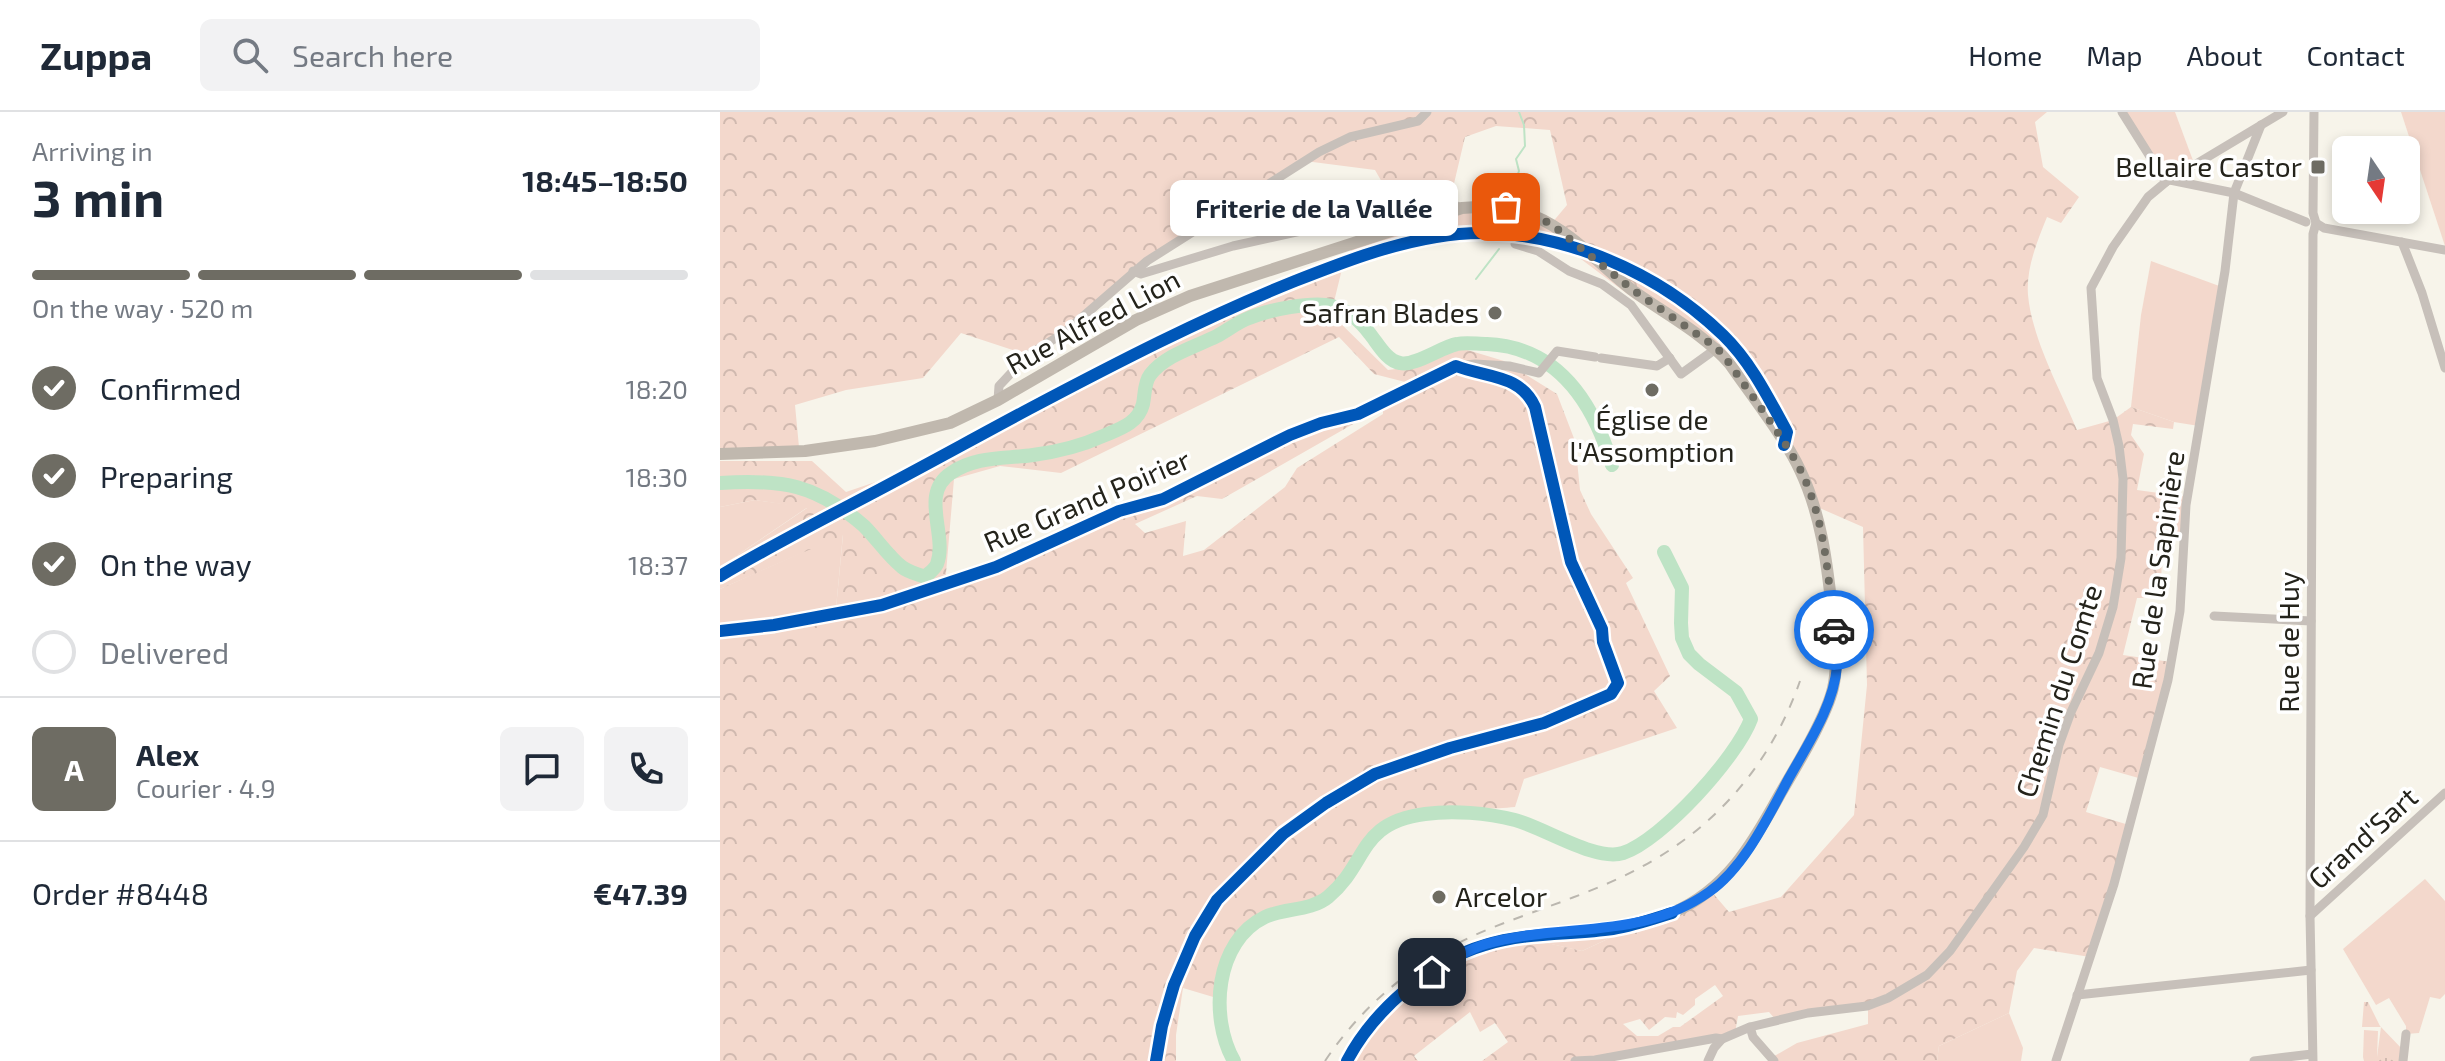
<!DOCTYPE html>
<meta charset="utf-8">
<style>
body{margin:0;font-family:"Exo 2",sans-serif;background:#f2f2f3;color:#1f2937;height:100vh;display:flex;flex-direction:column;font-size:30px;white-space:nowrap}
*{box-sizing:border-box;margin:0}
p{font-size:26px;color:#747a83}
.icon{flex:none;width:44px;height:44px;fill:none;stroke:currentColor;stroke-width:2;stroke-linecap:round;stroke-linejoin:round}
.map{position:relative;flex:1;overflow:hidden}
.panel{display:flex;flex-direction:column;background:#fff;width:720px}
.panel>*{flex:none}
.needle{width:52px;rotate:167deg}
.buttons{position:absolute;left:1612px;top:24px;display:grid;gap:16px}
.buttons a{display:grid;place-items:center;width:88px;height:88px;border-radius:12px;background:#fff;box-shadow:0 4px 12px #0003;font-size:40px}
.pin{position:absolute;display:grid;place-items:center;width:68px;height:68px;color:#fff;margin:-34px;border-radius:16px;box-shadow:0 4px 12px #0006}
.courier{position:absolute;display:grid;place-items:center;width:80px;height:80px;margin:-40px;border:6px solid #1a73e8;border-radius:50%;background:#fff;color:#222;box-shadow:0 2px 10px #0007}
.bubble{position:absolute;height:56px;border-radius:12px;background:#fff;box-shadow:0 4px 12px #0003;font-size:26px;font-weight:700;line-height:56px;text-align:center}
.summary em{font-style:normal;font-weight:700}
.summary div{display:flex;flex-direction:column-reverse}
.summary{display:flex;align-items:center;justify-content:space-between;height:136px;padding:0 32px}
h1{font-size:52px;font-weight:700;line-height:60px}
.bar{display:grid;grid-template-columns:repeat(4,1fr);gap:12px 8px;align-content:center;height:96px;padding:0 32px}
.bar i{height:10px;border-radius:6px;background:#e0e1e3}
.bar .active{background:#6e6c63}
.bar p{grid-column:span 4}
.line{display:flex;align-items:center;gap:20px;padding:0 32px;border-top:2px solid #e0e1e3}
.line div{flex:1}
.round{display:grid;place-items:center;flex:none;width:84px;height:84px;border-radius:12px;background:#f2f2f3}
ol{padding:0 32px;list-style:none}
li{display:flex;align-items:center;gap:24px;height:88px}
li p{margin-inline-start:auto}
li .icon{padding:8px;border-radius:50%;background:#6e6c63;color:#fff;stroke-width:4}
li:last-child{color:#747a83}
li i{width:44px;height:44px;border:4px solid #e0e1e3;border-radius:50%}
header{display:flex;align-items:center;gap:48px;box-sizing:border-box;height:112px;padding:0 40px;background:#fff;border-bottom:2px solid #e0e1e3}
header strong{font-size:38px}
nav{display:flex;gap:44px;margin-inline-start:auto;font-size:28px}
.search{width:560px;height:72px;background:#f2f2f3;display:flex;align-items:center;gap:20px;box-sizing:border-box;padding:0 28px;border-radius:12px;color:#747a83;font-size:30px}
main{display:flex;flex:1;min-height:0}
.map>svg:first-child{display:block}
.green{fill:#f3d8cc}
.forest{fill:url(#forest-crowns);fill-rule:evenodd}
.park{fill:url(#park-tufts)}
.lines{fill:none;stroke-linecap:round;stroke-linejoin:round}
.stream{stroke:#bee3c5;stroke-width:2}
.river{stroke:#bee3c5;stroke-width:14}
.minor{stroke:#c7c0ba;stroke-width:9}
.major{stroke:#c0b8ae;stroke-width:12}
.rail{stroke:#bbb7af;stroke-width:2;stroke-dasharray:10 10;stroke-linecap:butt}
.cycleway-casing{stroke:#fff;stroke-width:17}
.cycleway{stroke:#0057b8;stroke-width:12}
.done{stroke:#6e6c63;stroke-width:8;stroke-dasharray:0 14.4}
.route{stroke:#1a73e8;stroke-width:10}
.poi-dot{fill:#6e6c63;stroke:#fff;stroke-width:3}
.labels{text-anchor:middle;stroke-width:7;stroke-linejoin:round;paint-order:stroke}
.poi-label{font-size:28px;fill:#24231b;stroke:#fff;text-anchor:end}
.street-label{font-size:28px;fill:#24231b;stroke:#fff}
</style>
<header>
<strong>Zuppa</strong>
<div class="search"><svg class="icon" aria-label="search" viewBox="0 0 24 24"><circle cx="10" cy="10" r="6"/><path d="M15 15l6 6"/></svg>Search here</div>
<nav><a>Home</a><a>Map</a><a>About</a><a>Contact</a></nav>
</header>
<main>
<section class="panel">
<div class="summary"><div><h1>3 min</h1><p>Arriving in</p></div><em>18:45–18:50</em></div>
<div class="bar"><i class="active"></i><i class="active"></i><i class="active"></i><i></i><p>On the way · 520 m</p></div>
<ol>
<li><svg class="icon" aria-label="check" viewBox="0 0 24 24"><path d="M5 12l5 5 9-10"/></svg>Confirmed<p>18:20</p></li>
<li><svg class="icon" aria-label="check" viewBox="0 0 24 24"><path d="M5 12l5 5 9-10"/></svg>Preparing<p>18:30</p></li>
<li><svg class="icon" aria-label="check" viewBox="0 0 24 24"><path d="M5 12l5 5 9-10"/></svg>On the way<p>18:37</p></li>
<li><i></i>Delivered</li>
</ol>
<div class="line" style="height:144px"><b class="round" style="background:#6e6c63;color:#fff">A</b><div><b>Alex</b><p>Courier · 4.9</p></div><a class="round"><svg class="icon" aria-label="chat" viewBox="0 0 24 24"><path d="M4 5h16v11H9l-5 4z"/></svg></a><a class="round"><svg class="icon" aria-label="phone" viewBox="0 0 24 24"><path d="M5 4h4l2 5-3 2q2 4 5 5l2-3 5 2v4C11 20 4 13 5 4z"/></svg></a></div>
<div class="line" style="height:104px"><div>Order #8448</div><b>€47.39</b></div>
</section>
<div class="map">
<svg width="1725" height="949" viewBox="0 0 1725 949">
<defs>
<pattern id="forest-crowns" width="20" height="18" patternUnits="userSpaceOnUse" patternTransform="scale(2)"><rect width="20" height="18" fill="#f3d8cc"/><path d="M2 6a3 3 0 1 1 6 0M12 15a3 3 0 1 1 6 0" fill="none" stroke="#d0b9af"/></pattern>
<pattern id="park-tufts" width="24" height="20" patternUnits="userSpaceOnUse" patternTransform="scale(2)"><rect width="24" height="20" fill="#f3d8cc"/><path d="M3 7l-1-3M5 7V3M7 7l1-3M15 17l-1-3M17 17v-4M19 17l1-3" fill="none" stroke="#d0b9af"/></pattern>
</defs>
<rect width="100%" height="100%" fill="#f7f4ea"/>
<g class="green">
<path d="M 1402,0 L 1455,0 L 1475,54 L 1446,70 Z"/>
<path d="M 1681,0 L 1725,0 L 1725,134 Z"/>
<path d="M 770,94 L 831,112 L 841,132 C 800,125 758,118 716,125 C 685,130 655,141 625,150 L 635,131 Z"/>
<path d="M 1431,149 L 1502,175 L 1479,314 L 1454,310 L 1411,295 L 1421,203 Z"/>
<path d="M 35,388 L 88,395 L 0,455 L 0,395 Z"/>
<path d="M 123,422 L 115,507 L 0,524 L 0,477 Z"/>
<path d="M 1705,767 L 1725,789 L 1725,882 L 1720,887 L 1710,885 L 1699,921 L 1686,922 L 1686,914 L 1669,886 L 1656,893 L 1623,837 Z"/>
<path d="M 924,810 L 862,839 L 822,830 L 820,824 Z"/>
<path d="M 1289,901 L 1303,936 L 1301,949 L 1217,949 L 1219,934 Z"/>
<path d="M 1644,918 L 1658,919 L 1657,946 L 1643,945 Z"/>
</g>
<g class="forest">
<path d="M 0,0 L 1327,0 L 1315,10 L 1323,55 L 1359,85 L 1341,111 L 1327,105 C 1317,130 1306,156 1308,183 C 1312,227 1340,277 1357,318 L 1393,308 L 1411,295 L 1454,310 L 1453,317 L 1413,312 L 1411,323 L 1424,342 L 1417,378 L 1468,385 L 1464,429 L 1442,428 L 1441,486 L 1417,486 L 1403,543 L 1451,550 L 1422,667 L 1380,655 L 1366,700 L 1409,713 L 1370,845 L 1314,836 L 1297,859 L 1289,901 L 1219,934 L 1217,949 L 1054,949 L 1051,946 L 1077,931 L 1148,912 L 1148,895 L 1055,907 L 1049,900 L 1018,904 L 1015,921 L 855,949 L 762,949 L 788,930 L 775,911 L 760,920 L 750,900 L 694,944 L 698,949 L 627,949 L 654,908 L 733,848 L 820,824 L 823,830 L 862,839 L 991,779 L 1009,800 L 1061,785 L 1134,703 L 1147,573 L 1143,415 L 1095,394 L 1079,355 L 997,237 L 914,187 L 841,132 L 831,112 L 847,93 L 830,18 L 776,14 L 745,25 L 732,80 L 721,88 L 678,98 L 655,58 L 585,49 L 427,149 L 389,182 L 308,243 L 241,221 L 203,266 L 126,278 L 75,293 L 79,335 L 0,337 ZM 995,873 L 1003,884 L 960,915 L 953,915 L 938,924 L 917,924 L 903,912 L 920,907 L 929,918 L 945,905 L 956,906 L 957,900 L 963,903 L 975,893 L 975,887 Z"/>
<path d="M 622,157 L 611,202 L 668,258 L 699,254 L 741,236 L 784,249 L 837,282 L 855,329 L 860,378 L 871,402 L 913,466 L 906,471 L 950,564 L 934,579 L 957,616 L 804,667 L 795,695 C 755,699 674,695 648,729 C 635,747 625,777 604,788 C 588,796 568,798 551,803 C 512,814 505,854 500,887 L 463,876 L 456,923 L 456,949 L 0,949 L 0,524 L 115,507 L 123,423 L 0,477 L 0,455 L 87,396 L 35,388 L 0,395 L 0,349 L 92,349 L 126,380 L 226,346 L 405,249 L 527,193 ZM 619,225 L 654,262 L 689,271 L 691,275 L 638,302 L 536,339 L 419,394 L 225,473 L 234,367 L 280,354 L 341,361 ZM 663,295 L 663,302 L 577,356 L 565,375 L 484,438 L 463,444 L 466,409 L 425,421 L 415,412 L 477,384 L 502,387 Z"/>
</g>
<path class="park" d="M 1644,890 L 1648,890 L 1660,914 L 1684,939 L 1683,949 L 1644,949 L 1643,945 L 1657,945 L 1661,915 L 1642,915 Z"/>
<g class="lines">
<g class="stream">
<path d="M 796,67 L 799,59 L 796,47 L 805,34 L 804,13 L 799,0"/>
<path d="M 785,89 L 788,78"/>
<path d="M 779,120 L 782,102"/>
<path d="M 756,167 L 779,137"/>
</g>
<g class="river">
<path d="M 0,371 C 62,367 96,372 144,414 C 157,427 168,444 182,455 C 188,460 198,462 205,465 C 209,461 215,457 217,452 C 228,423 199,382 231,361 C 256,344 284,347 313,343 C 336,340 361,334 383,324 C 399,317 418,312 423,292 C 425,283 424,271 430,263 C 445,243 475,235 497,224 C 508,218 518,210 529,206 C 548,198 592,189 612,194 C 628,198 641,210 650,222 C 658,232 667,249 680,251 C 694,255 721,235 737,232 C 746,230 757,232 767,232 C 837,235 873,290 892,353"/>
<path d="M 514,949 C 489,905 495,829 545,805 C 564,796 591,799 608,785 C 649,751 637,711 705,702 C 733,698 767,701 795,708 C 823,715 876,750 903,741 C 942,728 1017,645 1031,607 L 1016,580 L 979,552 L 969,542 L 962,526 L 961,511 L 962,476 L 944,440"/>
</g>
<g class="minor">
<path d="M 1402,0 L 1446,70"/>
<path d="M 1450,68 L 1514,81 L 1586,110"/>
<path d="M 1596,111 L 1604,116 L 1725,138"/>
<path d="M 1682,130 L 1702,181 L 1725,256"/>
<path d="M 795,132 L 818,139 L 849,159 L 882,172 L 911,193 L 961,262 L 997,236"/>
<path d="M 413,159 L 421,162 L 513,134 L 721,88 L 742,96"/>
<path d="M 881,246 L 937,254 L 950,246"/>
<path d="M 278,288 L 279,274 L 308,243 L 344,221 L 427,149 L 599,40 L 630,25 L 698,9 L 707,0"/>
<path d="M 1494,504 L 1591,509"/>
<path d="M 0,519 L 54,513 L 162,493 L 276,455 L 399,399 L 443,387 L 570,323 L 601,311 L 638,302 L 736,254 L 755,252 L 789,254 L 819,261 L 837,239 L 875,245"/>
<path d="M 1590,804 L 1725,681"/>
<path d="M 1357,883 L 1591,858"/>
<path d="M 1030,915 L 1033,925 L 1054,949"/>
<path d="M 855,949 L 875,948 L 996,926 L 1002,927"/>
<path d="M 988,949 L 994,936 L 1002,927 L 1030,915 L 1088,901 L 1147,894 L 1168,886 L 1207,863 L 1230,839 L 1304,735 L 1323,703 L 1339,633 L 1351,600 L 1379,541 L 1393,495 L 1401,446 L 1403,367 L 1399,334 L 1393,308 L 1377,266 L 1371,176 L 1393,135 L 1428,85 L 1446,70 L 1563,0"/>
<path d="M 1336,949 L 1394,772 L 1448,568 L 1460,499 L 1466,393 L 1505,159 L 1514,81 L 1541,13"/>
<path d="M 1534,949 L 1592,942"/>
<path d="M 1593,949 L 1590,804 L 1593,122 L 1596,111 L 1593,101 L 1594,0"/>
<path d="M 1683,949 L 1686,922"/>
</g>
<path class="major" d="M 0,342 L 85,339 L 155,329 L 230,311 L 278,288 L 416,208 L 470,184 L 742,96 C 768,94 790,93 814,104 C 851,119 881,154 912,178 C 945,202 983,221 1010,252 C 1032,284 1064,324 1080,358 C 1101,402 1107,450 1112,498 C 1114,524 1119,550 1113,576 C 1106,606 1075,656 1059,684 C 1032,733 1006,778 952,801 C 897,824 836,819 779,829 C 720,840 654,896 627,949"/>
<path class="rail" d="M 605,949 C 645,889 702,844 769,817 C 823,795 881,779 932,749 C 1003,708 1053,646 1080,569"/>
<g class="cycleway-casing">
<g id="cycleway">
<path d="M 0,464 C 42,439 86,416 130,393 C 190,362 249,329 309,297 C 396,251 483,206 575,169 C 621,151 667,133 716,125 C 817,107 931,153 1003,223 C 1031,250 1049,287 1067,320 L 1064,333"/>
<path d="M 0,519 L 54,513 L 162,493 L 276,455 L 399,399 L 443,387 L 570,323 L 601,311 L 638,302 L 736,254 C 767,266 800,262 815,295 L 851,450 L 882,517 L 883,530 L 898,571 L 891,582 L 824,611 L 730,636 L 655,662 L 606,691 L 563,722 L 497,788 L 475,824 L 454,873 L 442,914 L 436,949"/>
<path d="M 627,949 C 653,899 710,849 765,833 C 806,820 851,823 893,817 C 913,814 933,807 952,801"/>
</g>
</g>
<use href="#cycleway" class="cycleway"/>
</g>
<g class="lines">
<path class="done" d="M 786,95 L 813,103 L 831,112 L 913,178 L 997,236 L 1010,252 C 1033,286 1059,319 1079,355 C 1105,405 1108,463 1114,518"/>
<path class="route" d="M 712,860 C 729,849 747,838 766,832 C 843,810 920,829 989,780 C 1025,755 1049,703 1069,666 C 1088,632 1114,593 1117,554 C 1118,542 1115,529 1114,518"/>
</g>
<g class="poi-dot">
<rect x="1590" y="47" width="16" height="16" rx="4"/>
<circle cx="775" cy="201" r="8"/>
<circle cx="932" cy="278" r="8"/>
<circle cx="719" cy="785" r="8"/>
</g>
<g class="labels">
<g class="poi-label">
<text x="1582" y="65">Bellaire Castor</text>
<text x="759" y="211">Safran Blades</text>
<text x="932" y="318" text-anchor="middle">Église de<tspan x="932" dy="32">l'Assomption</tspan></text>
<text x="735" y="795" text-anchor="start">Arcelor</text>
</g>
<g class="street-label">
<text transform="translate(373 210) rotate(-28)" y="10">Rue Alfred Lion</text>
<text transform="translate(367 389) rotate(-23)" y="10">Rue Grand Poirier</text>
<text transform="translate(1438 458) rotate(-82)" y="10">Rue de la Sapinière</text>
<text transform="translate(1569 530) rotate(-90)" y="10">Rue de Huy</text>
<text transform="translate(1339 579) rotate(-72)" y="10">Chemin du Comte</text>
<text transform="translate(1643 726) rotate(-42)" y="10">Grand'Sart</text>
</g>
</g>
</svg>
<div class="buttons">
<a><svg class="needle" viewBox="-14 -14 28 28"><path d="M0-13l5 13h-10z" fill="#e53935"/><path d="M0 13l5-13h-10z" fill="#747a83"/></svg></a>
</div>
<div class="pin" style="left:786px;top:95px;background:#ea580c"><svg class="icon" aria-label="bag" viewBox="0 0 24 24"><path d="M5 8h14l-1 12H6zM9 8a3 3 0 0 1 6 0"/></svg></div>
<div class="pin" style="left:712px;top:860px;background:#1f2937"><svg class="icon" aria-label="home" viewBox="0 0 24 24"><path d="M3 11l9-7 9 7M6 9v11h12V9"/></svg></div>
<div class="courier" style="left:1114px;top:518px"><svg class="icon" aria-label="car" viewBox="0 0 24 24"><path d="M5 17H2v-5l4-1 3-4h7l3 4 3 1v5h-3M9 17h6M6 11h13"/><circle cx="7" cy="17" r="2"/><circle cx="17" cy="17" r="2"/></svg></div>
<div class="bubble" style="left:450px;top:68px;width:288px">Friterie de la Vallée</div>
</div>
</main>
